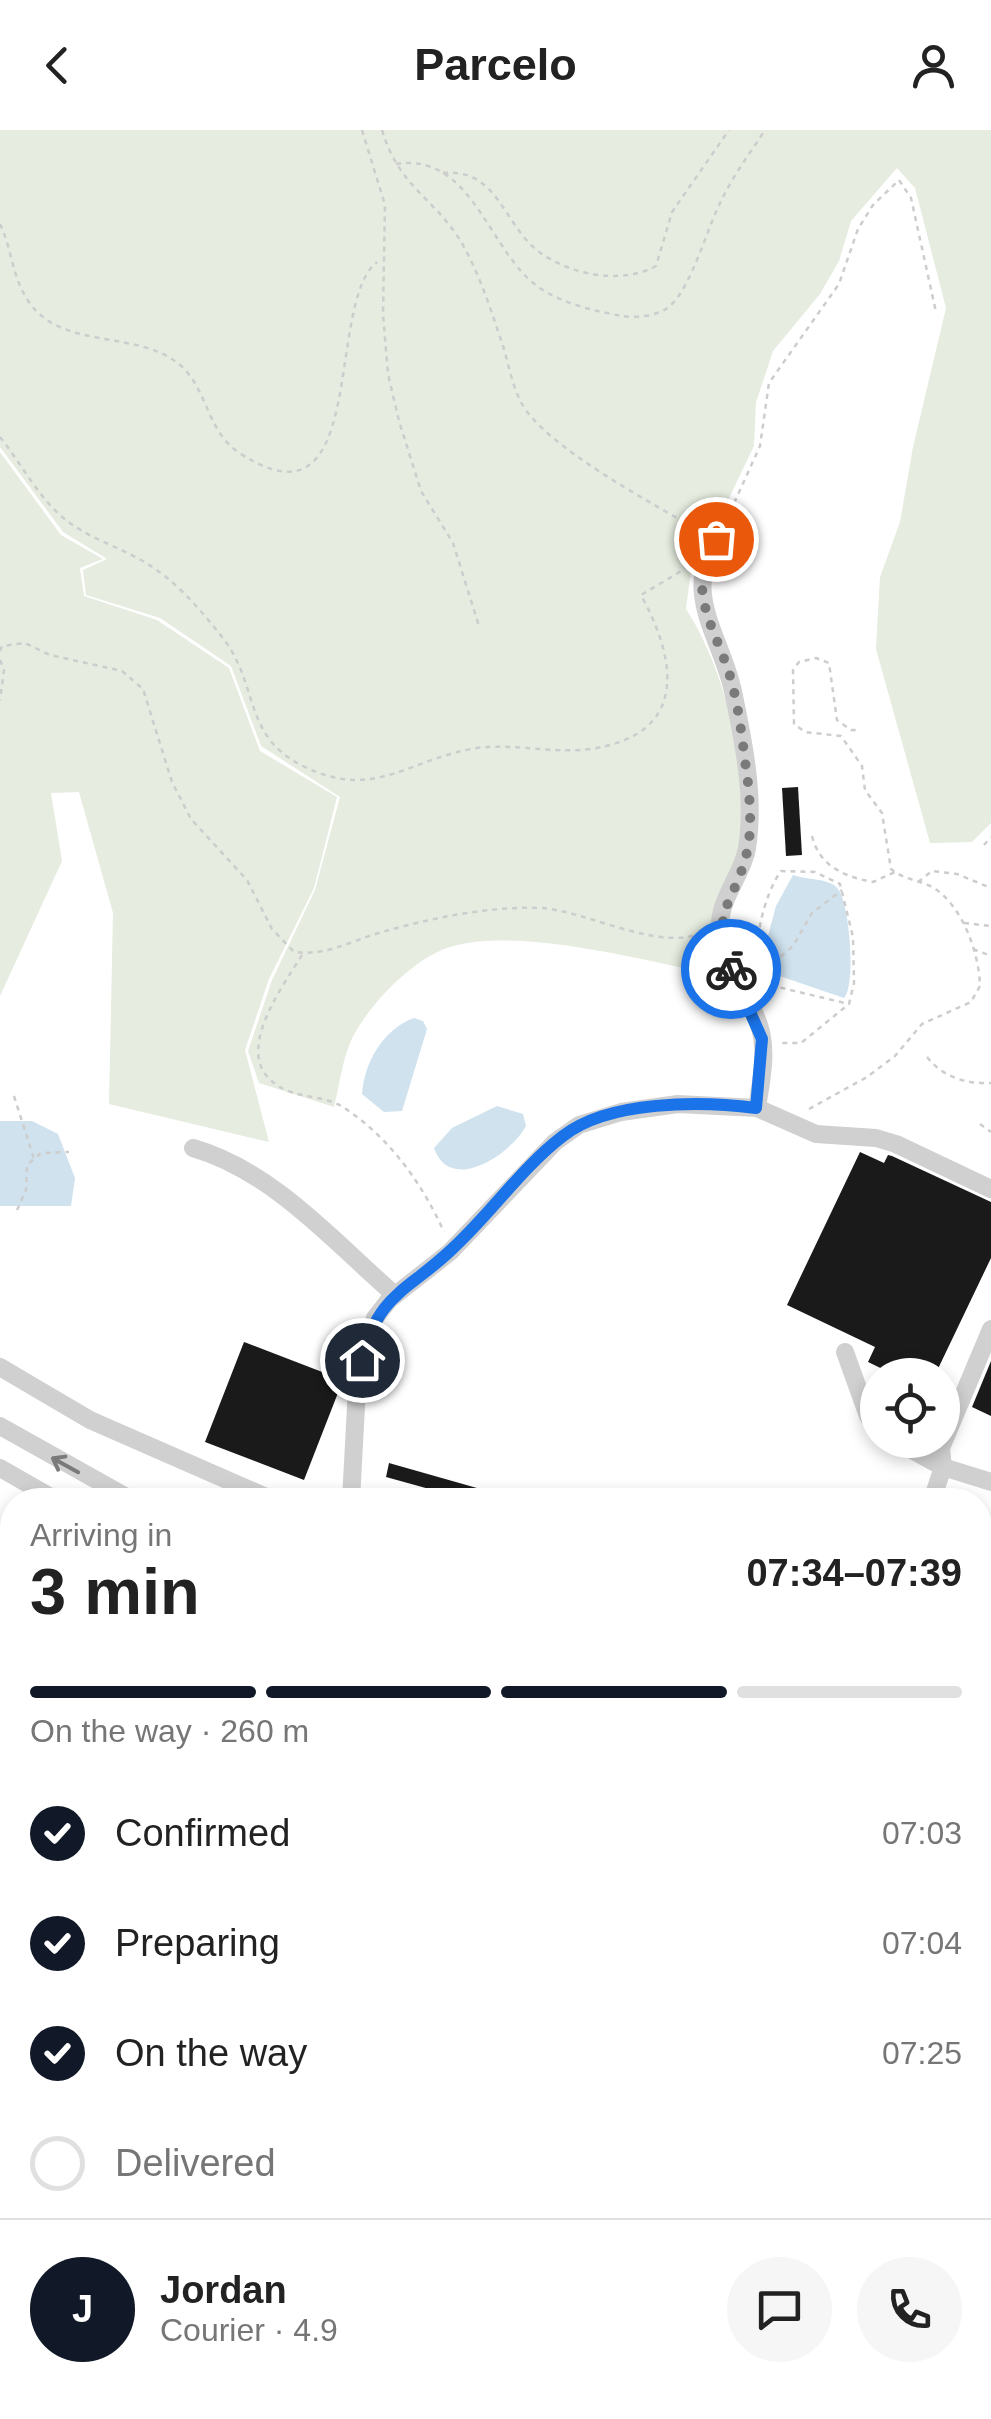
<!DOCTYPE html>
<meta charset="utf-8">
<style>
body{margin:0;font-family:Arial,sans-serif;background:#f6f6f6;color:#222;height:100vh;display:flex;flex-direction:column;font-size:38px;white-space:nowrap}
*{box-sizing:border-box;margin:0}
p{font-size:32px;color:#767676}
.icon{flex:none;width:55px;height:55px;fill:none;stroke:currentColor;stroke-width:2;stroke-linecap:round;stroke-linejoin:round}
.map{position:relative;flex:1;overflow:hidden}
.sheet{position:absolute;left:0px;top:1358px;width:992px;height:932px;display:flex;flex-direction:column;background:#fff;border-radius:40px 40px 0 0;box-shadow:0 5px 15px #0003}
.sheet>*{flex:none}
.buttons{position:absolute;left:860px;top:1228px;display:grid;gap:20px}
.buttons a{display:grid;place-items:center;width:100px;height:100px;border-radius:50%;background:#fff;box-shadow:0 5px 15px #0003;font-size:50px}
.pin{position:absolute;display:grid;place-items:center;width:85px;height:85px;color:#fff;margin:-42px;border:5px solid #fff;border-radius:50%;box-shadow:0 2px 10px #0007}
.courier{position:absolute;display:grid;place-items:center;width:100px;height:100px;margin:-50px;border:8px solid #1a73e8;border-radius:50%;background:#fff;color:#222;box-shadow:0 2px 12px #0007}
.head em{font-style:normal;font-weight:700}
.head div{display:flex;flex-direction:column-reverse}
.head{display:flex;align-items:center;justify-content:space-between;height:170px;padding:0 30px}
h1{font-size:65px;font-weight:700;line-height:75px}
.bar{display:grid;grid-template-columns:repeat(4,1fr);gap:15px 10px;align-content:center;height:120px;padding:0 30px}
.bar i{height:12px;border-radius:8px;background:#e0e0e0}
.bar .selected{background:#111827}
.bar p{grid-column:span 4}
.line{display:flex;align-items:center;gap:25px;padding:0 30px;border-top:2px solid #e0e0e0}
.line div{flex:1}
.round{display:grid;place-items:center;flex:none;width:105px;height:105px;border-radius:52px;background:#f6f6f6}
ol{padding:0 30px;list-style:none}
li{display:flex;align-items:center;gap:30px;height:110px}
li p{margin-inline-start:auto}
li .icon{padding:10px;border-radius:50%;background:#111827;color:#fff;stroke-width:4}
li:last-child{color:#767676}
li i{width:55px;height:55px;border:5px solid #e0e0e0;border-radius:50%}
header{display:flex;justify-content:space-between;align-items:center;height:130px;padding:0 30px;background:#fff;font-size:45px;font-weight:700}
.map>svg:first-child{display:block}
.green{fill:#e6ecdf}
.water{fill:#cfe2ee}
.building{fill:#1a1a1a}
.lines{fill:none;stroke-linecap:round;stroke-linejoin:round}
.path{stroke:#cdcdcd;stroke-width:2.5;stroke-dasharray:5 5;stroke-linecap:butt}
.minor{stroke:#d0d0d0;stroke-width:18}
.major{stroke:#ababab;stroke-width:20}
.highway{stroke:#9a9a9a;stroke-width:25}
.oneway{stroke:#7a7a7a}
.done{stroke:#7a7a7a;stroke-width:10;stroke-dasharray:0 18}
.route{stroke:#1a73e8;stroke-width:12}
</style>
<header><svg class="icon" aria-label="back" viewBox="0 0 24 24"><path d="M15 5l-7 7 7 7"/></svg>Parcelo<svg class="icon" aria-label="person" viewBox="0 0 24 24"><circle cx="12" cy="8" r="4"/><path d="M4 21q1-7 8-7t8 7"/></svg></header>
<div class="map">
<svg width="991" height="2289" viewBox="0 0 991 2289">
<rect width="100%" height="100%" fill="#fff"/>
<g class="green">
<path d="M 0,0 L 991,0 L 991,693 L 972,712 L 930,713 L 876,519 L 880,447 L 900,392 L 913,317 L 946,178 L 915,58 L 897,38 L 851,91 L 839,131 L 820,164 L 773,221 L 756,272 L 754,316 L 719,389 L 694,417 L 686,479 C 727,542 752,650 741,725 C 735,766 716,806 725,847 C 655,833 510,793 444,819 C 410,833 373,871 355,903 C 343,923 340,954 334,977 L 259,953 L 248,921 L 272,850 L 315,760 L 340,667 L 261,616 L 231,536 L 160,488 L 86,465 L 83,440 L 107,429 L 63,402 L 0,317 Z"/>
<path d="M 0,322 L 61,405 L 103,429 L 80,438 L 84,466 L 157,490 L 229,538 L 260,621 L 337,667 L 314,758 L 269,849 L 245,920 L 269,1012 L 109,974 L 113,783 L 79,662 L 51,663 L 62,731 L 0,866 Z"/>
<path d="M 991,1892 L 991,2267 L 980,2257 L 980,1893 Z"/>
<path d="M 12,2192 L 12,2278 L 105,2278 L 112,2289 L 0,2289 L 0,2195 Z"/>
<path d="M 362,2278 L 867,2278 L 866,2289 L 363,2289 Z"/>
</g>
<g class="water">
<path d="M 793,745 C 805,750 831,748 838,759 C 850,774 856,856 844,868 L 759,839 L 776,776 Z"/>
<path d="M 414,888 L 423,891 L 427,899 L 402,981 L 384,982 L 362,964 C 364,933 383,899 414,888 Z"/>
<path d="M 497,976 L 523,984 L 526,996 C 511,1024 450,1065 434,1018 L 452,998 Z"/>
<path d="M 0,991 L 32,991 L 58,1004 L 75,1048 L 71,1076 L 0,1076 Z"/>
</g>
<g class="building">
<path d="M 798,657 L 802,725 L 786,726 L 782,658 Z"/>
<path d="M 860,1022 L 884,1033 L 888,1025 L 892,1026 L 991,1072 L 991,1128 L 935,1245 L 895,1245 L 868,1232 L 875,1217 L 787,1175 Z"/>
<path d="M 244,1212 L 343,1250 L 304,1350 L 205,1312 Z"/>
<path d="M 991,1231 L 991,1286 L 972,1277 Z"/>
<path d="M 389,1333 L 505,1366 L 505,1370 L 469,1370 L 386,1347 Z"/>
</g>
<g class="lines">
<g class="path">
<path d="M 362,0 L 385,75 L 383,184 L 388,244 L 399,291 L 421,361 L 453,413 L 479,496"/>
<path d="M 382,0 C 399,57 433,67 460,110 C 479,142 491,180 503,216 C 509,235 512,256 522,274 C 546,317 655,375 700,401"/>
<path d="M 396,34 C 472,22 488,120 537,156 C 560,173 594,181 622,186 C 638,188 661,186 672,174 C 692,154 707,99 721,71 C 733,46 750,23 765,0"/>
<path d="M 443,43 C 498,38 503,94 538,121 C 569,145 622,155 656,136 L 672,82 L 729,0"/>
<path d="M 0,94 C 12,119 12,148 29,172 C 62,221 138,199 180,235 C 207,258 207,301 238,322 C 371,411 324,173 377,132"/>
<path d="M 0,307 C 21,333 39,369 66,390 C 90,409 120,417 146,433 C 176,451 200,479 222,507 C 260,555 242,606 303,636 C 374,672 410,628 477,618 C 514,613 553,624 590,619 C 688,605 678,533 641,465 L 688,437"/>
<path d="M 726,391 L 760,316 L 769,253 L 839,154 L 858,99 L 873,75 L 899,50 L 911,68 L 936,182"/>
<path d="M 0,521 L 2,516 L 25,513 L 50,525 L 122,541 L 143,559 L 172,652 L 191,689 L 247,750 L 272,799 L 294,822 C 328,826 350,811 382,802 C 432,788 488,776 541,778 C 588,781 660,823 704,802"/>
<path d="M 0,530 L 4,540 L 0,570"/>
<path d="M 812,706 C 819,736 845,747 873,752 L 895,742"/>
<path d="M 984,715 L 991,707"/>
<path d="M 918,752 L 932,741 L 957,744 L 991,758"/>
<path d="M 964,793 L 991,796"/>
<path d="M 973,819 L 991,826"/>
<path d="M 302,825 C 280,861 222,937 291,962 C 308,968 327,967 343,977 C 389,1007 422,1053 444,1102"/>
<path d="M 758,846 L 793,816 L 812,783 L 842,760"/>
<path d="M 757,847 C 753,816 763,766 781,741 L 815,742 L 840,754 L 853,807 L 854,853 L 849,874 L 801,913 L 781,913"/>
<path d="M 761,853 L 849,874"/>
<path d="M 927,927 C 943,947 965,954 991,953"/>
<path d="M 14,966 L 34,1029"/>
<path d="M 809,979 L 867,947 L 895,926 L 922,894 L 971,872 L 980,856 C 979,823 963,777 934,758 C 920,750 904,750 891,739 L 882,683 L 865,660 L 862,636 L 841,606 L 805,602 L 794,594 L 793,540 L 799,532 L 816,528 L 829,533 L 837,590 L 851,600 L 860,600"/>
<path d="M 980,994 L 991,1002"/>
<path d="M 17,1080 L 26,1060 L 27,1035 L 41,1023 L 69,1022"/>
</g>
<g class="minor">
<path d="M 717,409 C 680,465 724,510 734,566 C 744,614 755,669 747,718 C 743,744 719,769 720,797 C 723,835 748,861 759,895 C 768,922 761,951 757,978"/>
<path d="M 193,1018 C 273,1041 334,1112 395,1165"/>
<path d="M 845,1222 L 868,1286 L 878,1299"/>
<path d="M 0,1237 L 90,1290 L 273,1370"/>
<path d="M 0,1296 L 132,1370"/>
<path d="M 894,1310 L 943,1337 L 991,1352"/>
<path d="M 0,1338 L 56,1370"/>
<path d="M 351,1370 L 357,1258 L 375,1188 L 389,1170 L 450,1122 L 555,1012 L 579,995 L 621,982 L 678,974 L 757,978 L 816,1004 L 876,1008 L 896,1014 L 991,1059"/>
<path d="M 932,1370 L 943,1337 L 941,1318 L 991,1199"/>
<path d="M 980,1476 L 991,1475"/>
<path d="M 980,1509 L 991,1508"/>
</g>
<g class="major">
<path d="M 980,1756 L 991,1756"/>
<path d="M 980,1837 L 991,1836"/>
</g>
<g class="highway">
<path d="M 0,1812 L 12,1824"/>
<path d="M 0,1922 L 12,1941"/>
<path d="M 0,2012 L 12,2033"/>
<path d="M 0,2127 L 12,2121"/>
<path d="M 0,2154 L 12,2148"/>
<path d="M 155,2278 L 161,2289"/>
<path d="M 215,2278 L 221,2289"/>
<path d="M 306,2278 L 309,2289"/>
</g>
</g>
<defs><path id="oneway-shaft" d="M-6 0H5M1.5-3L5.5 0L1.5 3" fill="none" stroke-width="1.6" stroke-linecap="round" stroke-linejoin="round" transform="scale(2.5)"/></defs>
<use class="oneway" href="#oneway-shaft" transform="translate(65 1335) rotate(-151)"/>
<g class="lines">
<path class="done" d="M 716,409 C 684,459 715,497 730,546 C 740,580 743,618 748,653 C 750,675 752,700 747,722 C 734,777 710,776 731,839"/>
<path class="route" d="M 362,1230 C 378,1164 405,1163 450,1121 C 490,1085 521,1038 563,1006 C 609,970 701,971 756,978 L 762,909 L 731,839"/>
</g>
</svg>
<div class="buttons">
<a><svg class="icon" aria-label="locate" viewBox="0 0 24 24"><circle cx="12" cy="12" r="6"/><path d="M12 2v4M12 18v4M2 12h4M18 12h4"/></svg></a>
</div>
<div class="pin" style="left:716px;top:409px;background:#ea580c"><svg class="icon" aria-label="bag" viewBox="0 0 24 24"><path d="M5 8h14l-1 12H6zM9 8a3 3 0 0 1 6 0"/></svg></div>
<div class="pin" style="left:362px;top:1230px;background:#1f2937"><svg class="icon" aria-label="home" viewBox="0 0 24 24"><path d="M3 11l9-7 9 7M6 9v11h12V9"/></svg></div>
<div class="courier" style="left:731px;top:839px"><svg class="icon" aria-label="bike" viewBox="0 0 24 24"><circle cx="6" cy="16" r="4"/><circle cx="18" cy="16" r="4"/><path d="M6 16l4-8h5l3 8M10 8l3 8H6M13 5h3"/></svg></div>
<section class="sheet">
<div class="head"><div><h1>3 min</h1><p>Arriving in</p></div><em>07:34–07:39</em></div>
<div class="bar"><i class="selected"></i><i class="selected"></i><i class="selected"></i><i></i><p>On the way · 260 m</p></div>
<ol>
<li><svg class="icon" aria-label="check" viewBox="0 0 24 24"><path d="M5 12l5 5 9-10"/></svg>Confirmed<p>07:03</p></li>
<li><svg class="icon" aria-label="check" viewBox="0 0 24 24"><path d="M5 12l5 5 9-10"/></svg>Preparing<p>07:04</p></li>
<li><svg class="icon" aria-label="check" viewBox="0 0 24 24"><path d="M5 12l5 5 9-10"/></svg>On the way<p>07:25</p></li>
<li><i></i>Delivered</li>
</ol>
<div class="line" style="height:180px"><b class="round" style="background:#111827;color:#fff">J</b><div><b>Jordan</b><p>Courier · 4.9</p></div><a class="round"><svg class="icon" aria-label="chat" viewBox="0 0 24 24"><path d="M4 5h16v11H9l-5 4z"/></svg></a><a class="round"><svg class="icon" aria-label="phone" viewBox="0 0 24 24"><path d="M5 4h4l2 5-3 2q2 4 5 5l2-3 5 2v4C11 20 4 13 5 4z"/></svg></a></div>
</section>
</div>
